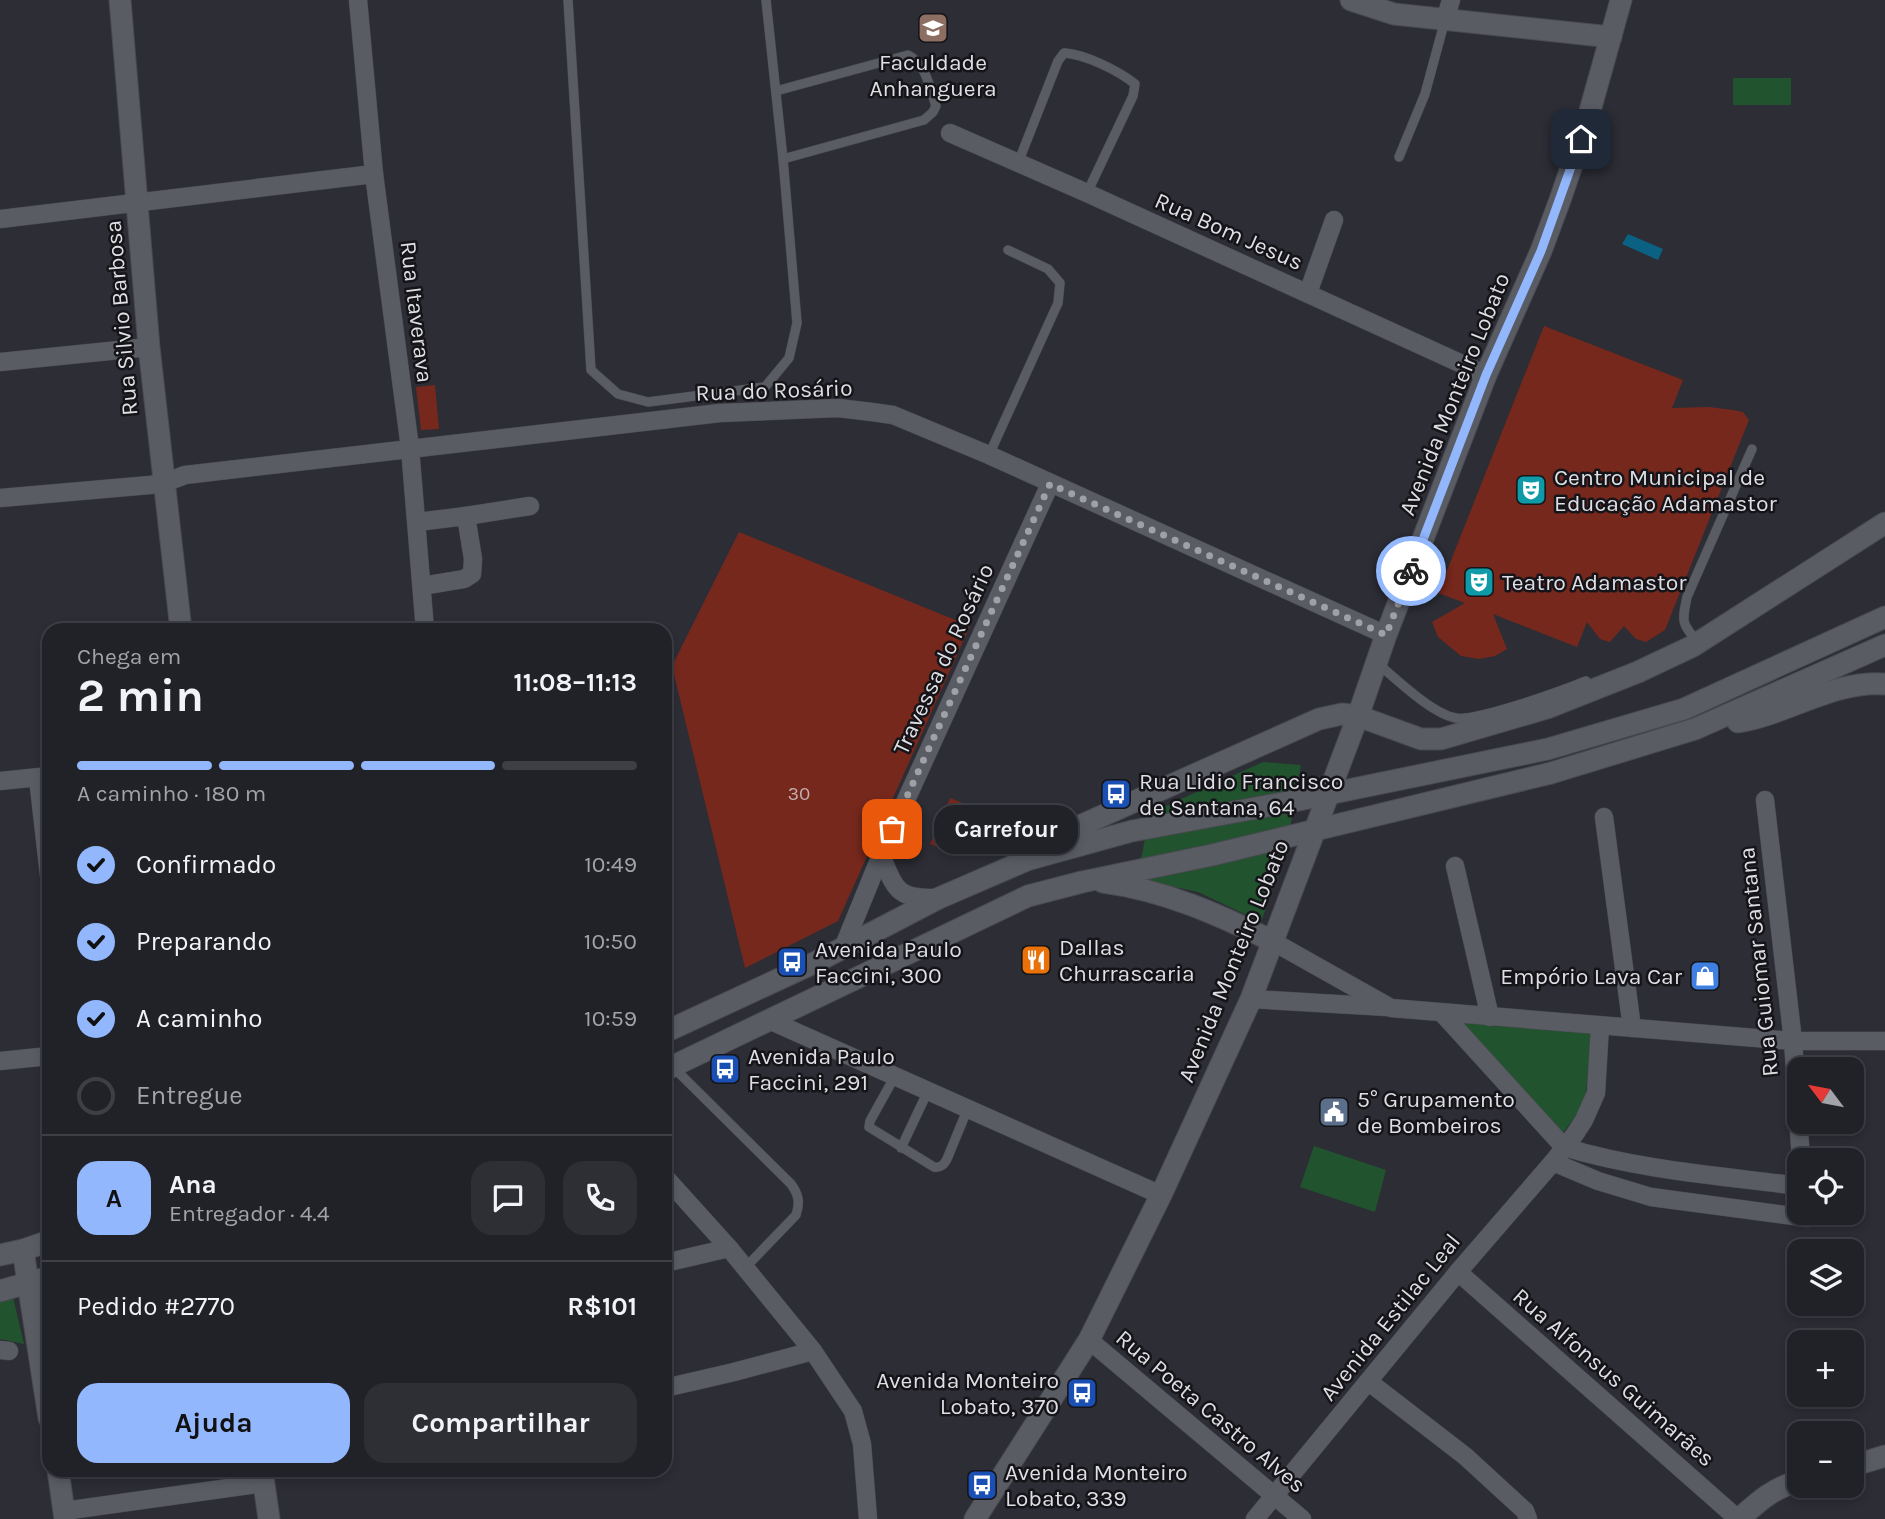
<!DOCTYPE html>
<html lang="pt">
<meta charset="utf-8">
<style>
body{margin:0;font-family:Karla,sans-serif;background:#2d2f34;color:#f1f3f6;height:100vh;display:flex;flex-direction:column;font-size:26px;white-space:nowrap}
*{box-sizing:border-box;margin:0}
p{font-size:23px;color:#a2a4a8}
.icon{flex:none;width:38px;height:38px;fill:none;stroke:currentColor;stroke-width:2;stroke-linecap:round;stroke-linejoin:round}
.map{position:relative;flex:1;overflow:hidden}
.sheet{position:absolute;left:42px;top:623px;width:630px;height:854px;display:flex;flex-direction:column;background:#212228;border-radius:21px;box-shadow:0 4px 10px #0003,0 0 0 2px #3e3f45}
.sheet>*{flex:none}
.needle{width:46px;rotate:302deg}
.buttons{position:absolute;left:1787px;top:1057px;display:grid;gap:14px}
.buttons a{display:grid;place-items:center;width:77px;height:77px;border-radius:14px;background:#212228;box-shadow:0 4px 10px #0003,0 0 0 2px #3e3f45;font-size:35px}
.pin{position:absolute;display:grid;place-items:center;width:60px;height:60px;color:#fff;margin:-30px;border-radius:14px;box-shadow:0 4px 10px #0006}
.courier{position:absolute;display:grid;place-items:center;width:70px;height:70px;margin:-35px;border:5px solid #92b7fd;border-radius:50%;background:#fff;color:#222;box-shadow:0 2px 9px #0007}
.bubble{position:absolute;height:49px;border-radius:21px;background:#212228;box-shadow:0 4px 10px #0003,0 0 0 2px #3e3f45;font-size:23px;font-weight:700;line-height:49px;text-align:center}
.summary em{font-style:normal;font-weight:700}
.summary div{display:flex;flex-direction:column-reverse}
.summary{display:flex;align-items:center;justify-content:space-between;height:119px;padding:0 35px}
h1{font-size:46px;font-weight:700;line-height:52px}
.bar{display:grid;grid-template-columns:repeat(4,1fr);gap:10px 7px;align-content:center;height:84px;padding:0 35px}
.bar i{height:9px;border-radius:5px;background:#3e3f45}
.bar .current{background:#92b7fd}
.bar p{grid-column:span 4}
.line{display:flex;align-items:center;gap:18px;padding:0 35px;border-top:2px solid #3e3f45}
.line div{flex:1}
.round{display:grid;place-items:center;flex:none;width:74px;height:74px;border-radius:21px;background:#2d2f34}
ol{padding:0 35px;list-style:none}
li{display:flex;align-items:center;gap:21px;height:77px}
li p{margin-inline-start:auto}
li .icon{padding:7px;border-radius:50%;background:#92b7fd;color:#111;stroke-width:4}
li:last-child{color:#a2a4a8}
li i{width:38px;height:38px;border:4px solid #3e3f45;border-radius:50%}
.action{display:flex;gap:14px;margin-top:auto;padding:14px 35px}
.action a{flex:1;height:80px;border-radius:21px;background:#92b7fd;color:#111;font-size:28px;font-weight:700;line-height:80px;text-align:center}
.action a+a{background:#2d2f34;color:#f1f3f6}
.map>svg:first-child{display:block}
.green{fill:#21532e}
.water{fill:#0b6182}
.building{fill:#76281d}
.lines{fill:none;stroke-linecap:round;stroke-linejoin:round}
.service-casing{stroke:#494950;stroke-width:10}
.minor-casing{stroke:#494950;stroke-width:19}
.tertiary-casing{stroke:#494950;stroke-width:23}
.secondary-casing{stroke:#494950;stroke-width:23}
.service{stroke:#5a5c64;stroke-width:9}
.minor{stroke:#5a5c64;stroke-width:18}
.tertiary{stroke:#5a5c64;stroke-width:21}
.secondary{stroke:#5a5c64;stroke-width:21}
.done{stroke:#a0a0a7;stroke-width:7;stroke-dasharray:0 12.6}
.route{stroke:#92b7fd;stroke-width:9}
.labels{text-anchor:middle;stroke-width:5;stroke-linejoin:round;paint-order:stroke}
.number-label{font-size:19px;fill:#c4b0b2}
.poi-label{font-size:23px;fill:#dedee4;stroke:#151519;text-anchor:start}
.street-label{font-size:23px;fill:#dedee4;stroke:#151519}
</style>
<div class="map">
<svg width="1885" height="1519" viewBox="0 0 1885 1519">
<rect width="100%" height="100%" fill="#2c2d35"/>
<g class="green">
<rect x="1733" y="78" width="58" height="27"/>
<path d="M 1263,762 L 1301,765 L 1287,847 L 1261,922 L 1198,892 L 1137,879 L 1150,813 Z"/>
<path d="M 1457,1022 L 1594,1033 L 1584,1104 L 1558,1140 Z"/>
<path d="M 1314,1146 L 1386,1170 L 1375,1212 L 1300,1187 Z"/>
<path d="M 13,1297 L 24,1344 L 0,1339 L 0,1300 Z"/>
</g>
<path class="water" d="M 1628,234 L 1663,249 L 1658,260 L 1622,244 Z"/>
<g class="building">
<path d="M 1544,326 L 1683,380 L 1672,408 L 1709,407 L 1733,410 L 1743,412 L 1749,420 L 1665,630 L 1646,642 L 1636,639 L 1624,626 L 1610,642 L 1600,639 L 1587,622 L 1577,647 L 1493,614 L 1507,649 L 1495,656 L 1479,659 L 1461,656 L 1438,637 L 1432,622 L 1465,603 L 1438,593 Z"/>
<path d="M 435,385 L 439,429 L 421,430 L 416,387 Z"/>
<path d="M 739,532 L 970,626 L 838,921 L 745,968 L 672,666 Z"/>
<path d="M 950,798 L 970,806 L 974,804 L 985,829 L 942,849 L 930,844 Z"/>
</g>
<g class="lines">
<g class="service-casing">
<g id="service">
<path d="M 568,0 L 591,370 L 618,394 L 648,402 L 765,387 L 789,358 L 797,323 L 783,159 L 766,0"/>
<path d="M 776,91 L 908,55 C 926,64 930,88 936,106 L 933,112 L 924,120 L 783,159"/>
<path d="M 1399,157 L 1425,94 L 1445,20"/>
<path d="M 1018,163 L 1058,61 L 1064,53 C 1085,54 1119,71 1135,84 L 1133,96 L 1087,193"/>
<path d="M 989,455 L 1058,303 L 1060,283 L 1048,269 L 1008,250"/>
<path d="M 1698,642 C 1681,624 1682,621 1687,597 L 1752,449"/>
<path d="M 1376,662 C 1395,678 1432,714 1456,718 C 1476,722 1564,690 1586,681"/>
<path d="M 674,1068 L 791,1184 C 799,1195 800,1203 796,1215 L 745,1268"/>
<path d="M 895,1076 L 870,1121 L 869,1127 L 934,1167 C 941,1168 944,1165 947,1159 L 968,1108"/>
<path d="M 901,1148 L 928,1091"/>
</g>
</g>
<g class="minor-casing">
<g id="minor">
<path d="M 358,0 L 374,174 L 410,448 L 425,630"/>
<path d="M 1445,20 L 1451,0"/>
<path d="M 950,133 L 1087,193 L 1486,375"/>
<path d="M 0,219 L 374,174"/>
<path d="M 1308,293 L 1334,220"/>
<path d="M 0,362 L 149,347"/>
<path d="M 0,498 L 150,485 L 164,483 L 185,475 L 720,413 L 838,408 L 872,412 L 893,415 L 989,455 L 1386,635"/>
<path d="M 417,522 L 466,516"/>
<path d="M 422,586 L 464,579 L 472,574 L 473,559 L 466,516 L 530,506"/>
<path d="M 38,778 L 49,875"/>
<path d="M 0,781 L 49,776"/>
<path d="M 1765,800 L 1793,1041 L 1801,1160"/>
<path d="M 1604,817 L 1632,1028"/>
<path d="M 881,855 C 896,891 897,899 939,898"/>
<path d="M 1455,866 L 1490,1017"/>
<path d="M 1272,941 L 1391,1008 L 1793,1041 L 1885,1041"/>
<path d="M 843,948 L 881,855 L 1050,484"/>
<path d="M 1251,999 L 1387,1007"/>
<path d="M 1442,1013 L 1564,1147"/>
<path d="M 769,1020 L 1161,1195"/>
<path d="M 0,1061 L 49,1056"/>
<path d="M 1564,1147 C 1639,1170 1722,1176 1799,1186"/>
<path d="M 1553,1162 L 1598,1181 L 1651,1197 L 1808,1218 L 1807,1213"/>
<path d="M 665,1177 L 729,1248 L 813,1351 L 853,1411 L 862,1444 L 868,1519"/>
<path d="M 665,1263 L 729,1248"/>
<path d="M 1458,1272 L 1738,1519"/>
<path d="M 1089,1340 L 1302,1519"/>
<path d="M 0,1350 L 9,1351"/>
<path d="M 1369,1382 L 1465,1456 L 1525,1511 L 1528,1519"/>
<path d="M 665,1388 L 734,1372 L 813,1351"/>
<path d="M 64,1511 L 264,1483"/>
<path d="M 1255,1519 L 1458,1272 L 1553,1162 L 1575,1134 L 1584,1120 L 1596,1093 L 1600,1026"/>
</g>
</g>
<g class="tertiary-casing">
<g id="tertiary">
<path d="M 120,0 L 149,347 L 181,630"/>
<path d="M 1351,0 L 1394,14 L 1611,37"/>
<path d="M 23,1250 L 49,1418"/>
<path d="M 1852,1466 L 1885,1456"/>
<path d="M 58,1470 L 65,1519"/>
<path d="M 262,1470 L 269,1519"/>
<path d="M 1739,1519 C 1759,1501 1773,1488 1799,1481"/>
</g>
</g>
<g class="secondary-casing">
<g id="secondary">
<path d="M 1738,722 C 1788,714 1833,680 1885,684"/>
<path d="M 1032,853 L 1055,837 L 1319,719 L 1342,714 L 1358,716 L 1421,739 L 1441,739 L 1547,708 L 1638,672 L 1693,646 L 1885,523"/>
<path d="M 1103,882 C 1163,890 1218,914 1272,941"/>
<path d="M 665,1032 L 816,962 L 939,898 L 1027,860 L 1132,831 L 1299,800 L 1548,749 L 1684,709 L 1885,617"/>
<path d="M 665,1070 L 1028,896 L 1082,882 L 1212,855 L 1551,773 L 1695,729 L 1885,645"/>
<path d="M 0,1255 L 23,1250 L 49,1241"/>
<path d="M 0,1291 L 49,1277"/>
<path d="M 975,1519 L 1089,1340 L 1161,1195 L 1251,999 L 1358,716 L 1386,635 L 1486,375 L 1541,251 L 1560,200 L 1588,118 L 1621,0"/>
</g>
</g>
<use href="#service" class="service"/>
<use href="#minor" class="minor"/>
<use href="#tertiary" class="tertiary"/>
<use href="#secondary" class="secondary"/>
</g>
<g class="lines">
<path class="done" d="M 892,829 L 1050,484 L 1386,635 L 1411,571"/>
<path class="route" d="M 1411,571 L 1486,375 L 1541,251 L 1581,139"/>
</g>
<defs>
<g id="university-square" transform="scale(1.575)"><rect x="-9" y="-9" width="18" height="18" rx="4" fill="#8d6e63" stroke="#151519"/><path d="M0-5L7-2L0 1L-7-2ZM-4 1L0 2.5L4 1V4Q0 6-4 4Z" fill="#fff"/></g>
<g id="theatre-square" transform="scale(1.575)"><rect x="-9" y="-9" width="18" height="18" rx="4" fill="#0f9aa8" stroke="#151519"/><path d="M-5-5.5Q0-4 5-5.5V0Q5 5 0 6Q-5 5-5 0ZM-3.3-2.5H-1v1.5H-3.3ZM1-2.5H3.3v1.5H1ZM-2.8 1Q0 5.5 2.8 1Z" fill="#fff"/></g>
<g id="bus-square" transform="scale(1.575)"><rect x="-9" y="-9" width="18" height="18" rx="4" fill="#1a4fb4" stroke="#151519"/><path d="M-5-6H5V4H4V6H2V4H-2V6H-4V4H-5ZM-3.5-4V0h7V-4ZM-3.5 1.2v1.5H-2V1.2ZM2 1.2v1.5H3.5V1.2Z" fill="#fff"/></g>
<g id="restaurant-square" transform="scale(1.575)"><rect x="-9" y="-9" width="18" height="18" rx="4" fill="#e8710a" stroke="#151519"/><path d="M-5-6h1v4h1v-4h1v4h1v-4h1v5L-1.5 .5V6h-2V.5L-5-1ZM5-6V6H3V1.5H1.5Q1.5-4 5-6Z" fill="#fff"/></g>
<g id="shop-square" transform="scale(1.575)"><rect x="-9" y="-9" width="18" height="18" rx="4" fill="#3f7fe0" stroke="#151519"/><path d="M-5-2.5h2.3a2.7 3.5 0 0 1 5.4 0H5L5.5 6h-11ZM-1.5-2.5h3a1.5 2.3 0 0 0-3 0Z" fill="#fff"/></g>
<g id="civic-square" transform="scale(1.575)"><rect x="-9" y="-9" width="18" height="18" rx="4" fill="#5c6f8a" stroke="#151519"/><path d="M-.6-6.5H3V-4.5H.6V-3L4-1V1h2V6H-6V1h2V-1L-.6-3ZM-1.2 2.5V6h2.4V2.5Z" fill="#fff"/></g>
</defs>
<g fill-rule="evenodd">
<use href="#university-square" x="933" y="28"/>
<use href="#theatre-square" x="1531" y="490"/>
<use href="#theatre-square" x="1479" y="582"/>
<use href="#bus-square" x="1116" y="794"/>
<use href="#restaurant-square" x="1036" y="960"/>
<use href="#bus-square" x="792" y="962"/>
<use href="#shop-square" x="1705" y="976"/>
<use href="#bus-square" x="725" y="1069"/>
<use href="#civic-square" x="1334" y="1112"/>
<use href="#bus-square" x="1082" y="1393"/>
<use href="#bus-square" x="982" y="1485"/>
</g>
<g class="labels">
<g class="number-label">
<text x="799" y="800">30</text>
</g>
<g class="poi-label">
<text x="933" y="70" text-anchor="middle">Faculdade<tspan x="933" dy="26">Anhanguera</tspan></text>
<text x="1554" y="485">Centro Municipal de<tspan x="1554" dy="26">Educação Adamastor</tspan></text>
<text x="1502" y="590">Teatro Adamastor</text>
<text x="1139" y="789">Rua Lidio Francisco<tspan x="1139" dy="26">de Santana, 64</tspan></text>
<text x="1059" y="955">Dallas<tspan x="1059" dy="26">Churrascaria</tspan></text>
<text x="815" y="957">Avenida Paulo<tspan x="815" dy="26">Faccini, 300</tspan></text>
<text x="1682" y="984" text-anchor="end">Empório Lava Car</text>
<text x="748" y="1064">Avenida Paulo<tspan x="748" dy="26">Faccini, 291</tspan></text>
<text x="1357" y="1107">5° Grupamento<tspan x="1357" dy="26">de Bombeiros</tspan></text>
<text x="1059" y="1388" text-anchor="end">Avenida Monteiro<tspan x="1059" dy="26">Lobato, 370</tspan></text>
<text x="1005" y="1480">Avenida Monteiro<tspan x="1005" dy="26">Lobato, 339</tspan></text>
</g>
<g class="street-label">
<text transform="translate(1229 231) rotate(24)" y="8">Rua Bom Jesus</text>
<text transform="translate(417 312) rotate(83)" y="8">Rua Itaverava</text>
<text transform="translate(121 318) rotate(-95)" y="8">Rua Silvio Barbosa</text>
<text transform="translate(774 390) rotate(-2)" y="8">Rua do Rosário</text>
<text transform="translate(1454 394) rotate(-68)" y="8">Avenida Monteiro Lobato</text>
<text transform="translate(943 659) rotate(-65)" y="8">Travessa do Rosário</text>
<text transform="translate(1233 961) rotate(-68)" y="8">Avenida Monteiro Lobato</text>
<text transform="translate(1758 962) rotate(-96)" y="8">Rua Guiomar Santana</text>
<text transform="translate(1390 1317) rotate(-51)" y="8">Avenida Estilac Leal</text>
<text transform="translate(1614 1377) rotate(41)" y="8">Rua Alfonsus Guimarães</text>
<text transform="translate(1211 1411) rotate(40)" y="8">Rua Poeta Castro Alves</text>
</g>
</g>
</svg>
<div class="buttons">
<a><svg class="needle" viewBox="-14 -14 28 28"><path d="M0-13l5 13h-10z" fill="#e53935"/><path d="M0 13l5-13h-10z" fill="#a2a4a8"/></svg></a>
<a><svg class="icon" aria-label="locate" viewBox="0 0 24 24"><circle cx="12" cy="12" r="6"/><path d="M12 2v4M12 18v4M2 12h4M18 12h4"/></svg></a>
<a><svg class="icon" aria-label="layers" viewBox="0 0 24 24"><path d="M12 4l9 5-9 5-9-5zM3 14l9 5 9-5"/></svg></a>
<a>+</a>
<a>−</a>
</div>
<div class="pin" style="left:892px;top:829px;background:#ea580c"><svg class="icon" aria-label="bag" viewBox="0 0 24 24"><path d="M5 8h14l-1 12H6zM9 8a3 3 0 0 1 6 0"/></svg></div>
<div class="pin" style="left:1581px;top:139px;background:#1f2937"><svg class="icon" aria-label="home" viewBox="0 0 24 24"><path d="M3 11l9-7 9 7M6 9v11h12V9"/></svg></div>
<div class="courier" style="left:1411px;top:571px"><svg class="icon" aria-label="bike" viewBox="0 0 24 24"><circle cx="6" cy="16" r="4"/><circle cx="18" cy="16" r="4"/><path d="M6 16l4-8h5l3 8M10 8l3 8H6M13 5h3"/></svg></div>
<div class="bubble" style="left:934px;top:805px;width:144px">Carrefour</div>
<section class="sheet">
<div class="summary"><div><h1>2 min</h1><p>Chega em</p></div><em>11:08–11:13</em></div>
<div class="bar"><i class="current"></i><i class="current"></i><i class="current"></i><i></i><p>A caminho · 180 m</p></div>
<ol>
<li><svg class="icon" aria-label="check" viewBox="0 0 24 24"><path d="M5 12l5 5 9-10"/></svg>Confirmado<p>10:49</p></li>
<li><svg class="icon" aria-label="check" viewBox="0 0 24 24"><path d="M5 12l5 5 9-10"/></svg>Preparando<p>10:50</p></li>
<li><svg class="icon" aria-label="check" viewBox="0 0 24 24"><path d="M5 12l5 5 9-10"/></svg>A caminho<p>10:59</p></li>
<li><i></i>Entregue</li>
</ol>
<div class="line" style="height:126px"><b class="round" style="background:#92b7fd;color:#111">A</b><div><b>Ana</b><p>Entregador · 4.4</p></div><a class="round"><svg class="icon" aria-label="chat" viewBox="0 0 24 24"><path d="M4 5h16v11H9l-5 4z"/></svg></a><a class="round"><svg class="icon" aria-label="phone" viewBox="0 0 24 24"><path d="M5 4h4l2 5-3 2q2 4 5 5l2-3 5 2v4C11 20 4 13 5 4z"/></svg></a></div>
<div class="line" style="height:91px"><div>Pedido #2770</div><b>R$101</b></div>
<div class="action"><a>Ajuda</a><a>Compartilhar</a></div>
</section>
</div>
